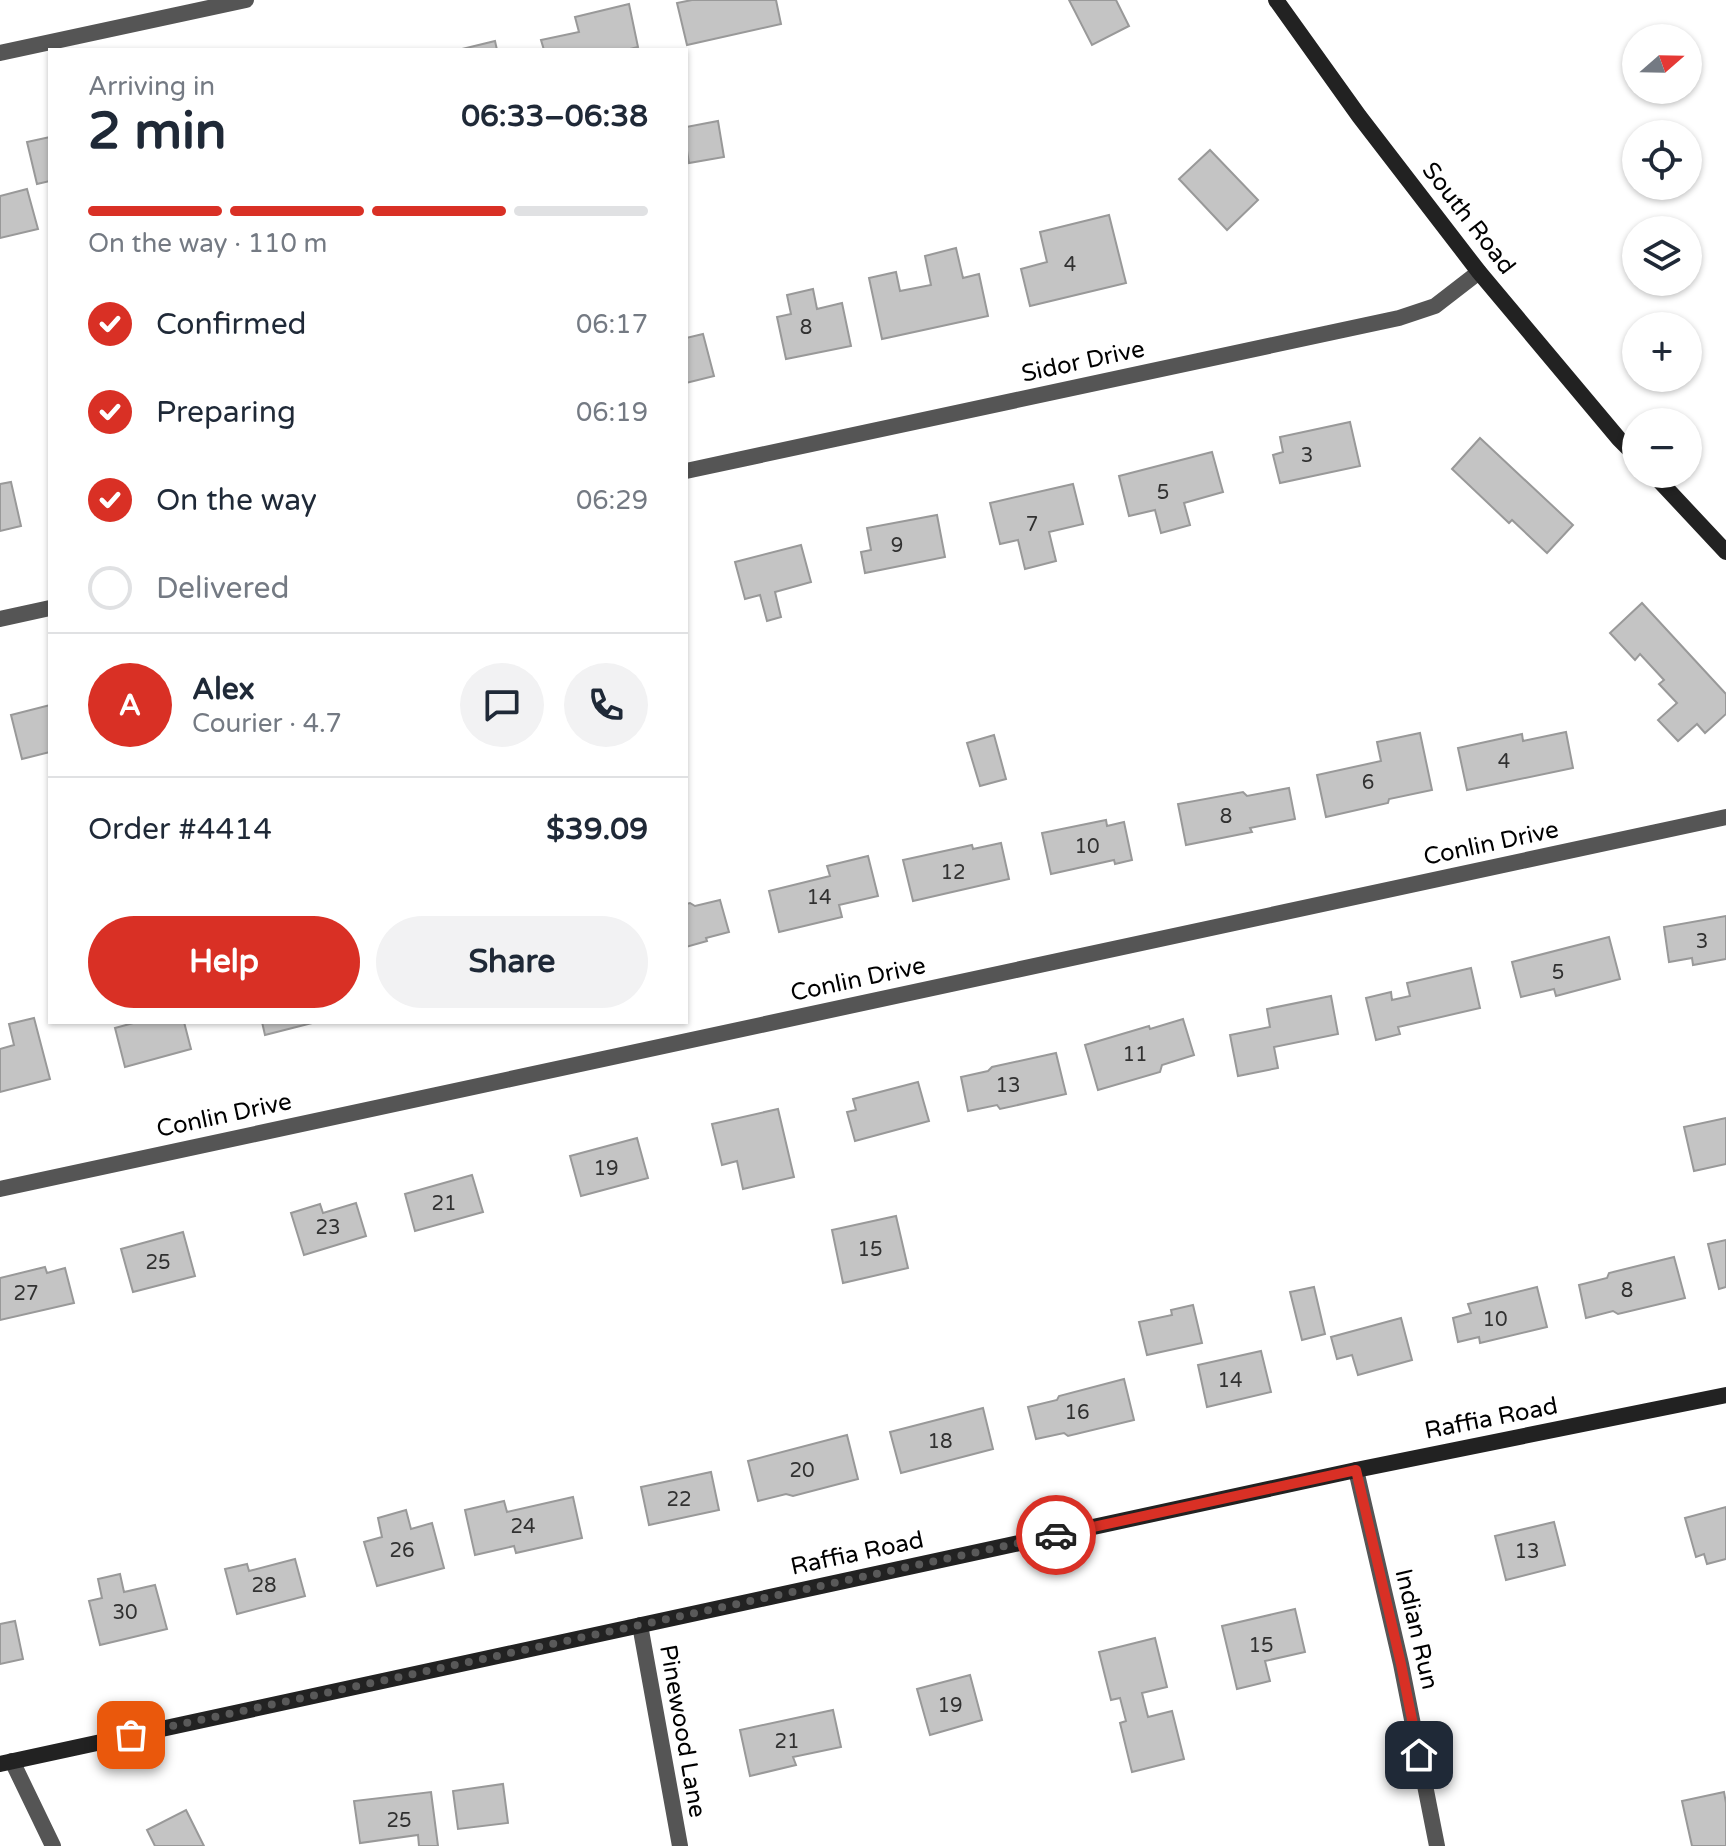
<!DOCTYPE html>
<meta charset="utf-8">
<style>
body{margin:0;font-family:"Varela Round",sans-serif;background:#f2f2f3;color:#1f2937;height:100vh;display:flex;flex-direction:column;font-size:30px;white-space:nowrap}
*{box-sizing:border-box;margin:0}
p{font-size:26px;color:#747a83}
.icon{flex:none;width:44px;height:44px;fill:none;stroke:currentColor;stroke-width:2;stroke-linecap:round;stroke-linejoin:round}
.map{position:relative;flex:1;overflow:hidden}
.details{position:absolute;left:48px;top:48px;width:640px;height:976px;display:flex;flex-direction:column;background:#fff;border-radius:0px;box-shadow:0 2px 6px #0004}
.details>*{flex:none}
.needle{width:52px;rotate:70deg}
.buttons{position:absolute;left:1622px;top:24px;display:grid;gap:16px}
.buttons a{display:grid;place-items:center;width:80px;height:80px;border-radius:50%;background:#fff;box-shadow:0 2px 6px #0004;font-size:40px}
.pin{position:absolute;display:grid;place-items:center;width:68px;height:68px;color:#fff;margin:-34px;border-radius:16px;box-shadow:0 4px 12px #0006}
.courier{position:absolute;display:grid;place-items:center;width:80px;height:80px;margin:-40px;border:6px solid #d93025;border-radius:50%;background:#fff;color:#222;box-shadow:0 2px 10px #0007}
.headline em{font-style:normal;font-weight:700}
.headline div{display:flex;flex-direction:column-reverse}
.headline{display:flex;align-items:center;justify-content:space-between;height:136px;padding:0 40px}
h1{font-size:52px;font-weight:700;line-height:60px}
.bar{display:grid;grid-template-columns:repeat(4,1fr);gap:12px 8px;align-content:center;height:96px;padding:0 40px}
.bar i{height:10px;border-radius:6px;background:#e0e1e3}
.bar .on{background:#d93025}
.bar p{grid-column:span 4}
.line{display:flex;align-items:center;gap:20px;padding:0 40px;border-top:2px solid #e0e1e3}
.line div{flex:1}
.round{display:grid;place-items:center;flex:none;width:84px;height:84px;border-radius:42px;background:#f2f2f3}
ol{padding:0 40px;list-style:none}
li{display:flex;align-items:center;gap:24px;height:88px}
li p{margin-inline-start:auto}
li .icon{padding:8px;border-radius:50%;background:#d93025;color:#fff;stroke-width:4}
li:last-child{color:#747a83}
li i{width:44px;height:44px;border:4px solid #e0e1e3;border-radius:50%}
.cta{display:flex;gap:16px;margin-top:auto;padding:16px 40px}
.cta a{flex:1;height:92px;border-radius:48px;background:#d93025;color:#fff;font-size:32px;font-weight:700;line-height:92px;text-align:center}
.cta a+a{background:#f2f2f3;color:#1f2937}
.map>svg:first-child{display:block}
.building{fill:#c4c4c4;stroke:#999;stroke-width:2}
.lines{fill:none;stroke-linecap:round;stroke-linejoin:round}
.minor{stroke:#555;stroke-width:16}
.secondary{stroke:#222;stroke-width:16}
.done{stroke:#595959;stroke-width:8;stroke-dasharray:0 14.4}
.route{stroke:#d93025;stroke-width:10}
.labels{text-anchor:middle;stroke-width:6;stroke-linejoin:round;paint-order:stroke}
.number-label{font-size:20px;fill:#313131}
.street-label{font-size:24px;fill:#000;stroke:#fff}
</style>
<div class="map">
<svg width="1726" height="1846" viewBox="0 0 1726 1846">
<rect width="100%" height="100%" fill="#fff"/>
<g class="building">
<path d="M 692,0 L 776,0 L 781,24 L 687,45 L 677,3 Z"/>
<path d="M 1069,0 L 1116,0 L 1129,26 L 1092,45 Z"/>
<path d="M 629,4 L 638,47 L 626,50 L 544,50 L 541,40 L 579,32 L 575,17 Z"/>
<path d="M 495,41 L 497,50 L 458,50 Z"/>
<path d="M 718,121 L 724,157 L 689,163 L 686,145 L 686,127 Z"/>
<path d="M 50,137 L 50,181 L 37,184 L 27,142 Z"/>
<path d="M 1210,150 L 1258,200 L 1227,230 L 1179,179 Z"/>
<path d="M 27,189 L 38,229 L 0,238 L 0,196 Z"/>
<path d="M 1109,215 L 1126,283 L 1030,306 L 1021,269 L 1047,262 L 1040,232 Z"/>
<path d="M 956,248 L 963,278 L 979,274 L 988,316 L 882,339 L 869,278 L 896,272 L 900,291 L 931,285 L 925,256 Z"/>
<path d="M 813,289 L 817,309 L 842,303 L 851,346 L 786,359 L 777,317 L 791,314 L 787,295 Z"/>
<path d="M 703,334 L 714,376 L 686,383 L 686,338 Z"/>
<path d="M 1350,422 L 1360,466 L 1280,483 L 1273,455 L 1283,452 L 1280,437 Z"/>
<path d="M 1480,438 L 1573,525 L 1547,553 L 1512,520 L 1509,523 L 1452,469 Z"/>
<path d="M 1212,452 L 1223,492 L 1184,503 L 1190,525 L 1161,533 L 1155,510 L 1129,516 L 1119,476 Z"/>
<path d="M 11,482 L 21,526 L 0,531 L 0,484 Z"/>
<path d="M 1073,484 L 1083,524 L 1049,532 L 1056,561 L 1025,569 L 1018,540 L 1000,544 L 990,503 Z"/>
<path d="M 937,515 L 945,557 L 865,573 L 861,552 L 871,550 L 867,528 Z"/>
<path d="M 801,545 L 811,582 L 775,592 L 781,617 L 767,621 L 760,595 L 745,599 L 735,562 Z"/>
<path d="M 1642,603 L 1726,694 L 1726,714 L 1705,733 L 1697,724 L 1678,741 L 1658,720 L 1677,703 L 1659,684 L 1664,680 L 1640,654 L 1635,660 L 1610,633 Z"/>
<path d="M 50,705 L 50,752 L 22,759 L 11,715 Z"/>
<path d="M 1566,732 L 1573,768 L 1467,790 L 1458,748 L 1522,734 L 1523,741 Z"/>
<path d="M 1420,733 L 1432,790 L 1389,799 L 1388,803 L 1326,817 L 1317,775 L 1381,761 L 1377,742 Z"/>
<path d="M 994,735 L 1006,779 L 980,786 L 967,743 Z"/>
<path d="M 1289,788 L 1295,819 L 1250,828 L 1252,832 L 1186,845 L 1178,804 L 1243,792 L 1247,796 Z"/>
<path d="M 1106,820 L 1107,826 L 1124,822 L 1132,860 L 1115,864 L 1114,860 L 1051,874 L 1042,833 Z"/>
<path d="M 1001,843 L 1009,879 L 913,901 L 903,860 L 972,845 L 973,849 Z"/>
<path d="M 868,856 L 878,896 L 839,905 L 842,917 L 779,932 L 769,891 L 830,876 L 827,866 Z"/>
<path d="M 720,900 L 729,932 L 706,938 L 707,941 L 686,947 L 686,904 L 690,903 L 695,906 Z"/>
<path d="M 1726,916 L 1726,959 L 1693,965 L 1692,958 L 1669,962 L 1664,927 Z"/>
<path d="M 1609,937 L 1620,979 L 1556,996 L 1554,989 L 1521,997 L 1512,962 Z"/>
<path d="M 1471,968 L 1480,1008 L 1398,1027 L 1400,1034 L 1376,1040 L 1366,998 L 1391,992 L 1392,1000 L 1410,996 L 1407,983 Z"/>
<path d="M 1331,996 L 1338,1034 L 1274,1047 L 1278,1068 L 1238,1076 L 1230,1035 L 1270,1027 L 1267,1009 Z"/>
<path d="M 34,1018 L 50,1079 L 0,1092 L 0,1049 L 14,1045 L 9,1024 Z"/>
<path d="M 1183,1019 L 1194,1055 L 1162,1065 L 1160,1072 L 1098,1090 L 1085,1045 L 1149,1026 L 1150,1029 Z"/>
<path d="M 137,1022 L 184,1022 L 191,1049 L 125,1067 L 115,1028 Z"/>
<path d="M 262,1022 L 316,1022 L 265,1035 Z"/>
<path d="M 1056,1053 L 1066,1094 L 1000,1109 L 997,1105 L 968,1111 L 961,1077 L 988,1071 L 992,1067 Z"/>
<path d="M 918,1082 L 929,1121 L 855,1141 L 847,1112 L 856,1110 L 853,1099 Z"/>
<path d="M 778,1109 L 794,1177 L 743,1189 L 737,1161 L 722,1165 L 712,1124 Z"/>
<path d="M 1726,1118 L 1726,1164 L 1694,1171 L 1684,1127 Z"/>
<path d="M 637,1138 L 648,1178 L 581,1196 L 570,1156 Z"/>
<path d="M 472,1175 L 483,1212 L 415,1231 L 405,1194 Z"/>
<path d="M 356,1203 L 366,1236 L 304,1255 L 291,1213 L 320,1204 L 323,1213 Z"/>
<path d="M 896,1216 L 908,1268 L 843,1283 L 832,1230 Z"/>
<path d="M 183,1232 L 195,1276 L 133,1292 L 121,1249 Z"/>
<path d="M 1726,1240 L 1726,1287 L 1719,1289 L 1708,1244 Z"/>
<path d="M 1674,1257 L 1685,1298 L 1618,1314 L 1613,1311 L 1586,1318 L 1579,1285 L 1607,1278 L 1609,1273 Z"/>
<path d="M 45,1267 L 47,1273 L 65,1268 L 74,1303 L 0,1320 L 0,1278 Z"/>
<path d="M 1314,1287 L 1325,1334 L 1302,1340 L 1290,1292 Z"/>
<path d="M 1537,1287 L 1547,1327 L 1480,1343 L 1479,1337 L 1458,1342 L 1453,1318 L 1471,1313 L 1468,1304 Z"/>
<path d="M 1193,1305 L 1202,1343 L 1147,1355 L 1139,1322 L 1172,1315 L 1171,1310 Z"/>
<path d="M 1401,1318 L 1412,1360 L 1358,1375 L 1352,1355 L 1337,1359 L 1331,1337 Z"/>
<path d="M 1261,1351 L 1271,1392 L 1207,1407 L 1198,1365 Z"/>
<path d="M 1124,1379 L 1134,1420 L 1068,1436 L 1064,1433 L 1036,1439 L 1028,1407 L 1057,1400 L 1059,1396 Z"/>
<path d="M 983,1408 L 993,1449 L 901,1473 L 890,1432 Z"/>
<path d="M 847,1435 L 858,1479 L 793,1496 L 786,1494 L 758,1501 L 748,1461 Z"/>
<path d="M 711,1472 L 719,1510 L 649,1525 L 641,1487 Z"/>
<path d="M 573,1497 L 582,1538 L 516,1553 L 514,1546 L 475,1555 L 465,1510 L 504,1501 L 507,1512 Z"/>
<path d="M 1726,1507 L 1726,1559 L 1707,1564 L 1704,1554 L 1696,1557 L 1685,1518 Z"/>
<path d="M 406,1510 L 411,1529 L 432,1523 L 444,1568 L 377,1586 L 364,1542 L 382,1537 L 378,1518 Z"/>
<path d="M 1554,1522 L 1565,1565 L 1506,1580 L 1495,1536 Z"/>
<path d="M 295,1559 L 305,1596 L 237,1614 L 225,1569 L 247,1564 L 249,1571 Z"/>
<path d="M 120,1574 L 124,1592 L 155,1585 L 167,1629 L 100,1645 L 89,1601 L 102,1598 L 98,1579 Z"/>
<path d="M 1295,1609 L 1305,1652 L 1265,1661 L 1270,1681 L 1237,1689 L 1222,1626 Z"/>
<path d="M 15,1621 L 23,1659 L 0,1664 L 0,1624 Z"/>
<path d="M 1155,1638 L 1167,1687 L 1142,1693 L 1148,1717 L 1172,1711 L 1184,1759 L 1132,1772 L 1120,1723 L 1126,1721 L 1120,1698 L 1111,1700 L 1099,1652 Z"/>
<path d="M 970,1675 L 982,1720 L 930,1735 L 917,1689 Z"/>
<path d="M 833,1710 L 841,1747 L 793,1757 L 796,1765 L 750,1776 L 740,1730 Z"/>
<path d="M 503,1784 L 508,1823 L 458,1829 L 453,1791 Z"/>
<path d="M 431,1792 L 438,1846 L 419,1846 L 418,1835 L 360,1843 L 354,1801 Z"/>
<path d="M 1724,1792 L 1726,1803 L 1726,1846 L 1692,1846 L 1682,1801 Z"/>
<path d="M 186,1810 L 204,1846 L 155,1846 L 147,1830 Z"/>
</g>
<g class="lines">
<g class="minor">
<path d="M 0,53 L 246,0"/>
<path d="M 686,471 L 1399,318 L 1435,306 L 1479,272"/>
<path d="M 0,619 L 50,608"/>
<path d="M 0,1189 L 1726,817"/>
<path d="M 1356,1470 L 1401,1664 L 1437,1846"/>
<path d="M 640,1625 L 680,1846"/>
<path d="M 12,1761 L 53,1846"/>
</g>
<g class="secondary">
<path d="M 1276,0 L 1359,116 L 1479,272 L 1619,439 L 1636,456"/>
<path d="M 1653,474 L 1726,552"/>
<path d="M 0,1764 L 1356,1470 L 1726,1395"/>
</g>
</g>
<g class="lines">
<path class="done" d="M 131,1735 L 1056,1535"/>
<path class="route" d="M 1056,1535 L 1356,1470 L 1401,1664 L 1419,1755"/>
</g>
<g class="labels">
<g class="number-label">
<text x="1070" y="271">4</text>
<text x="806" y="334">8</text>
<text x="1307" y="462">3</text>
<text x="1163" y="499">5</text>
<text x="1032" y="531">7</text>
<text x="897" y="552">9</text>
<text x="1504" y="768">4</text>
<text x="1368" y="789">6</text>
<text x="1226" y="823">8</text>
<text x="1087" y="853">10</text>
<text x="953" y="879">12</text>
<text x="819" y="904">14</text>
<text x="1702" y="948">3</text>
<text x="1558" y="979">5</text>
<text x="1135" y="1061">11</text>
<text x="1008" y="1092">13</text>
<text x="606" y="1175">19</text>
<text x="444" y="1210">21</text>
<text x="328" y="1234">23</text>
<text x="870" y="1256">15</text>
<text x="158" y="1269">25</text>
<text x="1627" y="1297">8</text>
<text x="26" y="1300">27</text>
<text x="1495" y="1326">10</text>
<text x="1230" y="1387">14</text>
<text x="1077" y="1419">16</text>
<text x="940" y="1448">18</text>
<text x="802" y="1477">20</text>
<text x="679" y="1506">22</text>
<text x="523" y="1533">24</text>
<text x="402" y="1557">26</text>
<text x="1527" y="1558">13</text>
<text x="264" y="1592">28</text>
<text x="125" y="1619">30</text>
<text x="1261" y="1652">15</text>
<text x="950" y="1712">19</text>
<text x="787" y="1748">21</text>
<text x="399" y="1827">25</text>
</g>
<g class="street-label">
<text transform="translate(1469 218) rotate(52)" y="8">South Road</text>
<text transform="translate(1083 361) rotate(-12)" y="8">Sidor Drive</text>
<text transform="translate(1491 843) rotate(-12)" y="8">Conlin Drive</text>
<text transform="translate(858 979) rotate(-12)" y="8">Conlin Drive</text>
<text transform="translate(224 1115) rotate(-12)" y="8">Conlin Drive</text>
<text transform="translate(1491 1418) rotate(-11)" y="8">Raffia Road</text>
<text transform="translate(857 1553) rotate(-12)" y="8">Raffia Road</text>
<text transform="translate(1417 1629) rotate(77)" y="8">Indian Run</text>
<text transform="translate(683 1731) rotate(80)" y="8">Pinewood Lane</text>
</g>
</g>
</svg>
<div class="buttons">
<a><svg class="needle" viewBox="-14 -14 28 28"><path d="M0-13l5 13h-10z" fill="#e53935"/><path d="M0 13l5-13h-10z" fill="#747a83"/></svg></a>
<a><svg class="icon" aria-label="locate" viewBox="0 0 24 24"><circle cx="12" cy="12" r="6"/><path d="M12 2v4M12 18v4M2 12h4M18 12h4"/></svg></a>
<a><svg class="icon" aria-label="layers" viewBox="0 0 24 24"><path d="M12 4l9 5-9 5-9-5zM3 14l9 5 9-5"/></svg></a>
<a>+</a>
<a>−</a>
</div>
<div class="pin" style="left:131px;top:1735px;background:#ea580c"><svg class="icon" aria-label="bag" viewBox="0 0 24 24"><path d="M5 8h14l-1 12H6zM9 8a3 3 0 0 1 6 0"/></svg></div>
<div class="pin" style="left:1419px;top:1755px;background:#1f2937"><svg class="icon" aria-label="home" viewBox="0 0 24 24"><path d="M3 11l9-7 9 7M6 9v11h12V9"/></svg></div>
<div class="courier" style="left:1056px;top:1535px"><svg class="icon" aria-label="car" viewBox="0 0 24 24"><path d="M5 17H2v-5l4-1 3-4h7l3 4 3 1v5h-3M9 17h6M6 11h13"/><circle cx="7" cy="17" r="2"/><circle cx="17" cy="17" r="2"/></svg></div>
<section class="details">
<div class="headline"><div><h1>2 min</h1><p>Arriving in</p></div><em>06:33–06:38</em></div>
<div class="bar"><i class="on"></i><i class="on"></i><i class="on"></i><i></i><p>On the way · 110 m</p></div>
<ol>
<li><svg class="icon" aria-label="check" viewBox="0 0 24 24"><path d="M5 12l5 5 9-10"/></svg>Confirmed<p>06:17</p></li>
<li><svg class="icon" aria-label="check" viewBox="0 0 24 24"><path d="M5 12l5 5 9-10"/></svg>Preparing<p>06:19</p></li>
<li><svg class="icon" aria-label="check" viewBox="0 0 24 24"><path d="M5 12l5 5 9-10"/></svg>On the way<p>06:29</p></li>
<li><i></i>Delivered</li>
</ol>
<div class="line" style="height:144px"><b class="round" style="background:#d93025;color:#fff">A</b><div><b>Alex</b><p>Courier · 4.7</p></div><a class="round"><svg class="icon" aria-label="chat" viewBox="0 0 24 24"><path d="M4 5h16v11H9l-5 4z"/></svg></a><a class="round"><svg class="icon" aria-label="phone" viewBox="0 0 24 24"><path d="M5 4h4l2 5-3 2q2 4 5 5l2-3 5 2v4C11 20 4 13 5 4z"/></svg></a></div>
<div class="line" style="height:104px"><div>Order #4414</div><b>$39.09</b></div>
<div class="cta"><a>Help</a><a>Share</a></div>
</section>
</div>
